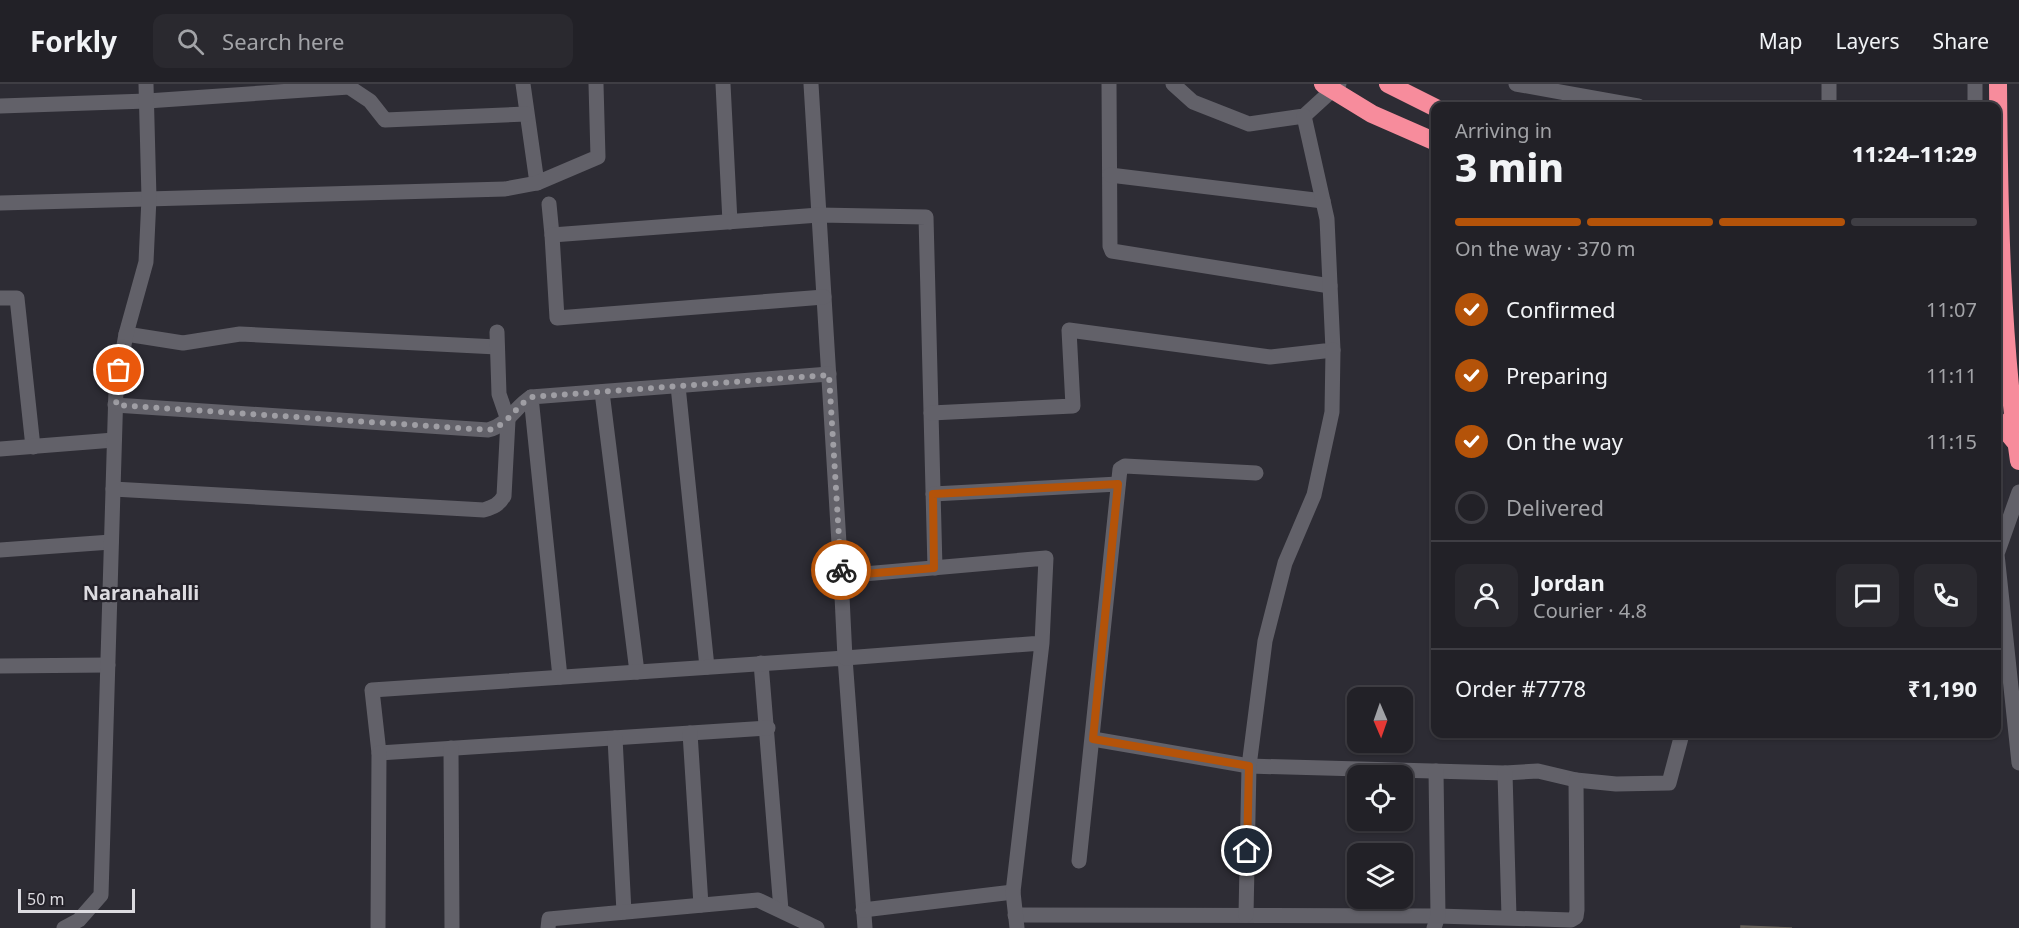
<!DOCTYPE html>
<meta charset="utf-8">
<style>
body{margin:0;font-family:"Noto Sans",sans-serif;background:#2a292f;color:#f1f3f6;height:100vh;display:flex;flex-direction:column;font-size:22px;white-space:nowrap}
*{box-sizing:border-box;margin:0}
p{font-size:20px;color:#a2a3a7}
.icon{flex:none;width:33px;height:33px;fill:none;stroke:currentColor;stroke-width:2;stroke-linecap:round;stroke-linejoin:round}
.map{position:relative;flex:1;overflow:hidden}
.panel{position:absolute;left:1431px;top:18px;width:570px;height:636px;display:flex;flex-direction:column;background:#222127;border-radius:12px;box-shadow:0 2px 4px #0004,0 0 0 2px #3f3e44}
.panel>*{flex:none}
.needle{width:39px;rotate:178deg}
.tools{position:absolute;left:1347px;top:603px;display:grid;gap:12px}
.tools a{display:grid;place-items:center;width:66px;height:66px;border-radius:12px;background:#222127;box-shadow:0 2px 4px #0004,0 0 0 2px #3f3e44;font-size:30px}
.scale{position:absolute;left:18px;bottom:15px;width:117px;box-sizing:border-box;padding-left:6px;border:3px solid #dcdbe0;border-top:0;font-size:16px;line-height:21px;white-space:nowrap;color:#dcdbe0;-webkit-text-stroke:4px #24222a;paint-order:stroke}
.pin{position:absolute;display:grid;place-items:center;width:51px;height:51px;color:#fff;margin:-26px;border:3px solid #fff;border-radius:50%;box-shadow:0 2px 6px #0007}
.courier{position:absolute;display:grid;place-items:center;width:60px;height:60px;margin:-30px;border:4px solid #b45309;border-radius:50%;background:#fff;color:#222;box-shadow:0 2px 8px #0007}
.overview em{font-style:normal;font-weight:800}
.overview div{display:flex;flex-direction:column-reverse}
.overview{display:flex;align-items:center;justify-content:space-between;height:102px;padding:0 24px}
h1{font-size:39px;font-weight:800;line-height:45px}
.bar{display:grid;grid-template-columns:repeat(4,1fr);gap:9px 6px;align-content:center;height:72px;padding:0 24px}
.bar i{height:8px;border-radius:4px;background:#3f3e44}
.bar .active{background:#b45309}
.bar p{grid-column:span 4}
.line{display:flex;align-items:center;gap:15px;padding:0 24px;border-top:2px solid #3f3e44}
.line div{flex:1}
.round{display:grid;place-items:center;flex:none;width:63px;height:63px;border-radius:12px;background:#2a292f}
ol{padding:0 24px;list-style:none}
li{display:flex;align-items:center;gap:18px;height:66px}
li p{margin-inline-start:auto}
li .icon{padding:6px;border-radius:50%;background:#b45309;color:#fff;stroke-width:4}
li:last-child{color:#a2a3a7}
li i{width:33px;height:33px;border:3px solid #3f3e44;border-radius:50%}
header{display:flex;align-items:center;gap:36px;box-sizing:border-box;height:84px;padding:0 30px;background:#222127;border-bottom:2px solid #3f3e44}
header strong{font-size:28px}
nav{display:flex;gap:33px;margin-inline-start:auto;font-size:21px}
.search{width:420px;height:54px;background:#2a292f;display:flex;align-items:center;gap:15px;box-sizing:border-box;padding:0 21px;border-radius:12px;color:#a2a3a7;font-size:22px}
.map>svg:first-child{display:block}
.building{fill:url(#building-back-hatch);stroke:#655f58;stroke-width:1.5}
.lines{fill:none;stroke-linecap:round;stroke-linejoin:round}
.street{stroke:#626169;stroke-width:15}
.secondary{stroke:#626169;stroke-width:15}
.highway{stroke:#f78c9c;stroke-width:18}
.done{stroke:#9f9ea4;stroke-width:6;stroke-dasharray:0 10.8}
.route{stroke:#b45309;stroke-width:8}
.labels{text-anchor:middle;stroke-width:4.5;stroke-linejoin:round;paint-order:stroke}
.quarter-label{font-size:20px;font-weight:bold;fill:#dcdbe0;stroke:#24222a}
</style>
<header>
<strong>Forkly</strong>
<div class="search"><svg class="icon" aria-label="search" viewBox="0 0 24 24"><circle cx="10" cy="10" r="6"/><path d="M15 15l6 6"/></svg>Search here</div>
<nav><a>Map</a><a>Layers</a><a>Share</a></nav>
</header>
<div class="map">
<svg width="2019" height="844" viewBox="0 0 2019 844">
<defs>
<pattern id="building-back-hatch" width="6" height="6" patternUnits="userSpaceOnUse" patternTransform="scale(1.5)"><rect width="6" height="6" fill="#48423b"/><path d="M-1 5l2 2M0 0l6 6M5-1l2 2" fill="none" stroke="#625d57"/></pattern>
</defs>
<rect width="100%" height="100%" fill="#2d2c34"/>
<path class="building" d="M 1741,842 L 1792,844 L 1741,844 Z"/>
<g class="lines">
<g class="street">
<path d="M 523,0 L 537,99"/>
<path d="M 723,0 L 730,138"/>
<path d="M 811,0 L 841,492"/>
<path d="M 1109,0 L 1110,162 L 1112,167 L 1330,202"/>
<path d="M 1173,0 L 1193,18 L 1249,40 L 1304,32 L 1339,0"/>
<path d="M 1516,0 L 1638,22"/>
<path d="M 1829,0 L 1829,22"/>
<path d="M 0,22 L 147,17 L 349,3 L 370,17 L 385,36 L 526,30"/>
<path d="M 1110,91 L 1323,117"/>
<path d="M 0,119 L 505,105 L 537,99 L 598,73 L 596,0"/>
<path d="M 549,120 L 552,151"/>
<path d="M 824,213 L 557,234 L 552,151 L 819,131 L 926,133 L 935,484"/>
<path d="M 0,214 L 17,214 L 33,363"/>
<path d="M 126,250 L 183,259 L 240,250 L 497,263"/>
<path d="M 678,302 L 707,583"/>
<path d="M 602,308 L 637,588"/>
<path d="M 115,321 L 488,346 C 508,341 515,323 531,313"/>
<path d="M 931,329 L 1073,322 L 1069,246 L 1270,273 L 1333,266 L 1327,135 L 1304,32"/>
<path d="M 0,365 L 114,356"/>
<path d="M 113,405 L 484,426 C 493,423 499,421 504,412 L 508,336 L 499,310 L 497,248"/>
<path d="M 933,410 L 1118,400"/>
<path d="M 0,466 L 111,458"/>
<path d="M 761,579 L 781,826"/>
<path d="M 0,582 L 108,581"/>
<path d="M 560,593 L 531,313 L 829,290"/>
<path d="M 768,644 L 379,669 L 372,606 L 845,574 L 865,844"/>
<path d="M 690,649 L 701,821"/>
<path d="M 615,654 L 624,828"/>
<path d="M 1093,655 L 1249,682 L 1505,689 L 1538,687 L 1576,696 L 1616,700 L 1669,699 L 1682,650"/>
<path d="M 451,664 L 452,844"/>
<path d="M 1505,689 L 1509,833"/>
<path d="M 1079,777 L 1120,385 L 1125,382 L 1256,389"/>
<path d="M 863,826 L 1013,808"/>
<path d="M 1015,831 L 1438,832 L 1571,836 L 1576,833 L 1577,826 L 1576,696"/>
<path d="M 1246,831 L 1249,682 L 1265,557 L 1285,479 L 1314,411 L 1332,328 L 1333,266"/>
<path d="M 64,844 L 79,836 L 101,811 L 116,305 L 126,250 L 146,178 L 149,114 L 146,0"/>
<path d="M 378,844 L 379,669"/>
<path d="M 548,844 L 549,835 L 758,816 L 817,844"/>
<path d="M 1017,844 L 1013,808 L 1042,559 L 1046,474 L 841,492 L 845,574 L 1042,559"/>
<path d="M 1434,844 L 1438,832 L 1436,687"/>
</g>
<g class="secondary">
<path d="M 1975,0 L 1975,22"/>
<path d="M 2019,408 L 1997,470 L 2019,679"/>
</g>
<g class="highway">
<path d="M 1323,0 L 1372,30 L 1436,58"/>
<path d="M 1388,0 L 1436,24"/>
<path d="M 1998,0 C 1999,125 2001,253 2019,377"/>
<path d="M 1996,335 L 2016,359"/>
</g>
</g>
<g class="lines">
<path class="done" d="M 119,286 L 116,321 L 489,346 C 508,341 515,323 531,313 L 829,291 L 841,486"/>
<path class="route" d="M 841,486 L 841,492 L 934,484 L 933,410 L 1118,400 L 1093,655 L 1249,682 L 1247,767"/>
</g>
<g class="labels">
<g class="quarter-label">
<text x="141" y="516">Naranahalli</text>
</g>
</g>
</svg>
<div class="tools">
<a><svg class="needle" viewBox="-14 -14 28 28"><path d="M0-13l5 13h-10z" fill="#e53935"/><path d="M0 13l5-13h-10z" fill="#a2a3a7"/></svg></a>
<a><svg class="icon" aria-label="locate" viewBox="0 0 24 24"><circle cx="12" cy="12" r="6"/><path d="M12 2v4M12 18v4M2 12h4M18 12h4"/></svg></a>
<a><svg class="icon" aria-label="layers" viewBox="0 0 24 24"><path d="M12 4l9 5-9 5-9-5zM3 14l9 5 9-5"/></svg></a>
</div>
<div class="scale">50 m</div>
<div class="pin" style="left:119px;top:286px;background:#ea580c"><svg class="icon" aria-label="bag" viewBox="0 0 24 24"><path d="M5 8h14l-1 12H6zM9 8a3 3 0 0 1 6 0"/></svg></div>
<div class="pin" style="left:1247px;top:767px;background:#1f2937"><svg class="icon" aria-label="home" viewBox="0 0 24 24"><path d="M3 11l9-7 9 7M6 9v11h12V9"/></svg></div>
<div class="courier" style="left:841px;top:486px"><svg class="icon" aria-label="bike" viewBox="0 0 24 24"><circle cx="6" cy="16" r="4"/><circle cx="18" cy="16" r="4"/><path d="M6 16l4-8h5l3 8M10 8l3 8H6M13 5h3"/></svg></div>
<section class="panel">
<div class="overview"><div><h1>3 min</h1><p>Arriving in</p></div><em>11:24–11:29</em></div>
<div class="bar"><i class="active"></i><i class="active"></i><i class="active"></i><i></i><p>On the way · 370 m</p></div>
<ol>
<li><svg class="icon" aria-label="check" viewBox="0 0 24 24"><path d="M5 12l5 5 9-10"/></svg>Confirmed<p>11:07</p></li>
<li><svg class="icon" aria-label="check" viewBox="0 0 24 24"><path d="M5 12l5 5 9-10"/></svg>Preparing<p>11:11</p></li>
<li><svg class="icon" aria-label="check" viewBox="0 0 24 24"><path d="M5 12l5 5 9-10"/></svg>On the way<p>11:15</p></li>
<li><i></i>Delivered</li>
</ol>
<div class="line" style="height:108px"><a class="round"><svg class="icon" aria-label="person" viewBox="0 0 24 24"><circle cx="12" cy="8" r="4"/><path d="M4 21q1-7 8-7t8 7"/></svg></a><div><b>Jordan</b><p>Courier · 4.8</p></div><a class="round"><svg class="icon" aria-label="chat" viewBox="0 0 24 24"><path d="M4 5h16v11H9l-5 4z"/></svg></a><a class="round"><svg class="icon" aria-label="phone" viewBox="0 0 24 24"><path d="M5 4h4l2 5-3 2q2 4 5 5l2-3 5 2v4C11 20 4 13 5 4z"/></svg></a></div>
<div class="line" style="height:78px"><div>Order #7778</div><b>₹1,190</b></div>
</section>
</div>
